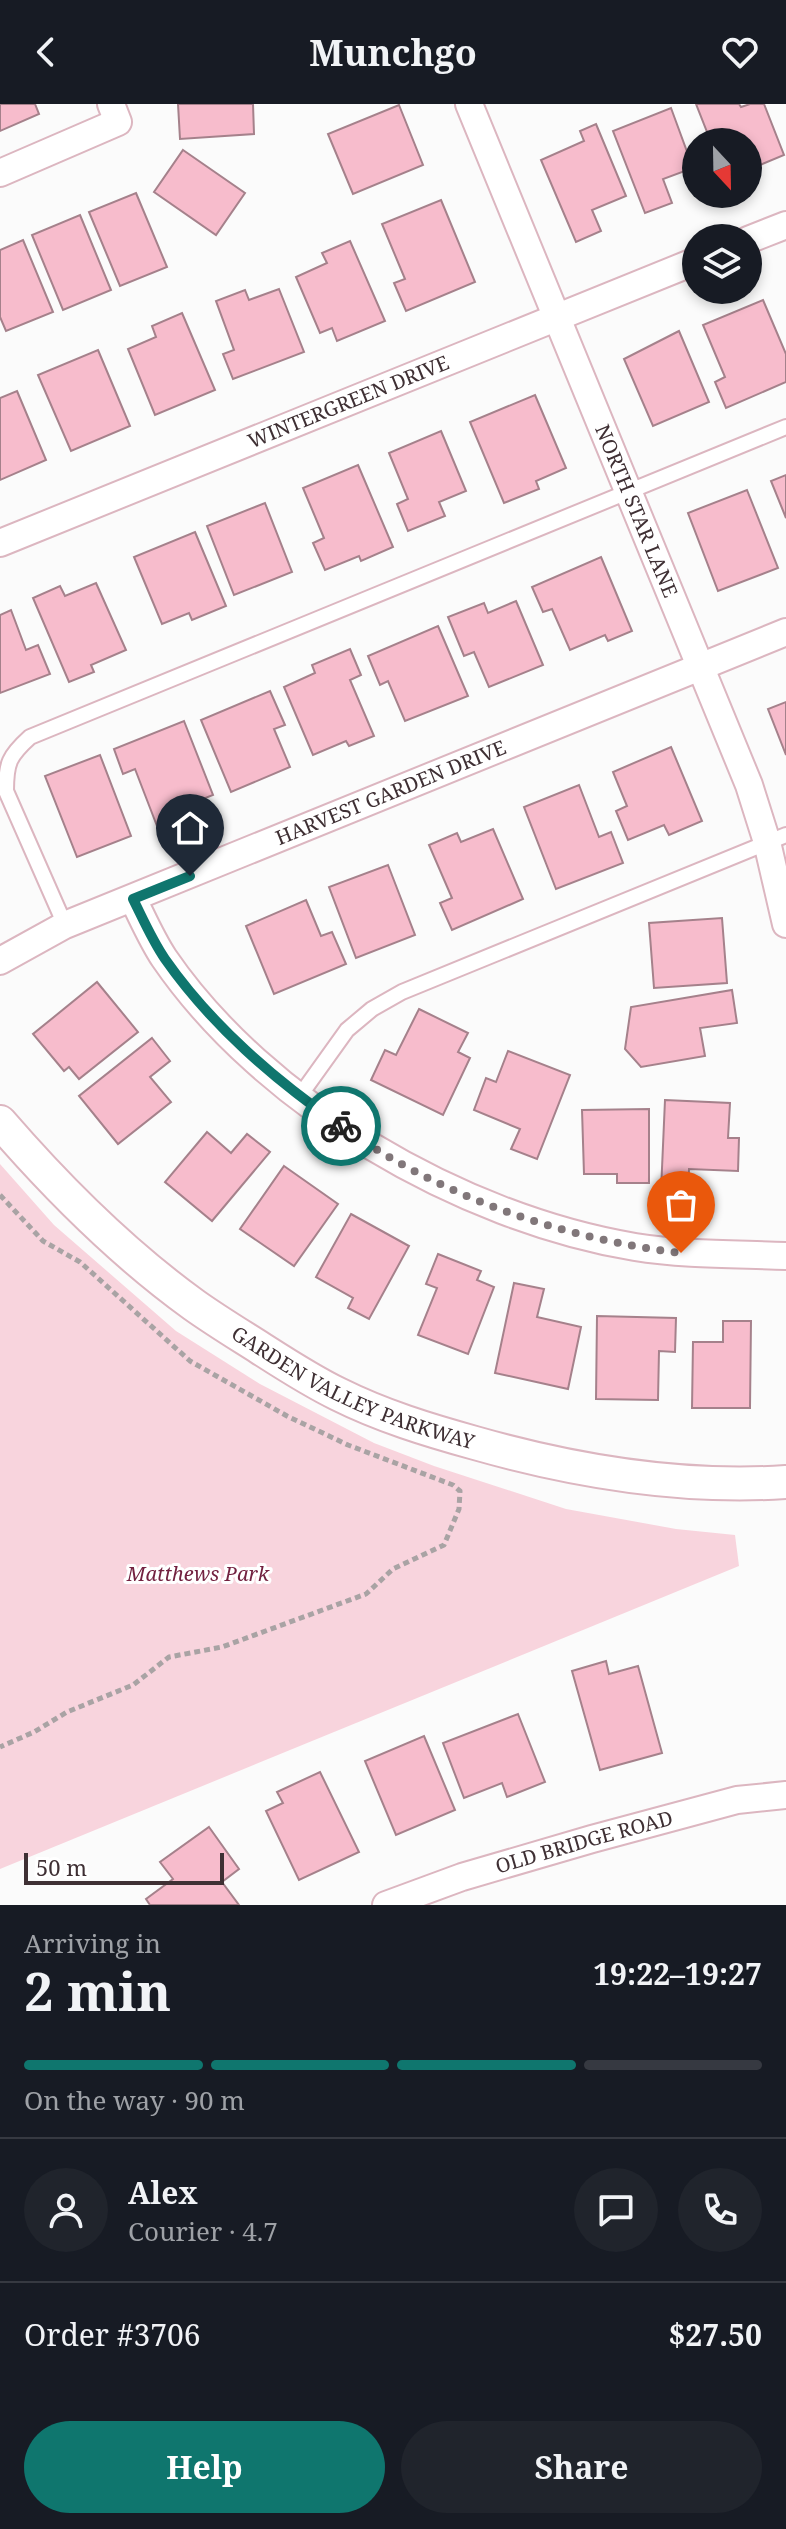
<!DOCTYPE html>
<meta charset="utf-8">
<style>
body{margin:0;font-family:"Noto Serif",serif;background:#20242c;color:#f1f3f6;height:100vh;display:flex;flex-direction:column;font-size:30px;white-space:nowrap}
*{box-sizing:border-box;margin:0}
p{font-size:26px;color:#9ea1a6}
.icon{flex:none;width:44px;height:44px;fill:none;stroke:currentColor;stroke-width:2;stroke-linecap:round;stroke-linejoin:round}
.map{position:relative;height:1801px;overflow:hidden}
.details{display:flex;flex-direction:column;background:#171b24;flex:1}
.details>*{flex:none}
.needle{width:52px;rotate:158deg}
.buttons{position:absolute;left:682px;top:24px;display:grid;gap:16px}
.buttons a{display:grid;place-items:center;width:80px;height:80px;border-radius:50%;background:#171b24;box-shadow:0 4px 12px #0003;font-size:40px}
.scale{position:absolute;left:24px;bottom:20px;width:200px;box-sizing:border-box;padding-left:8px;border:4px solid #3f3034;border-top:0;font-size:22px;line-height:28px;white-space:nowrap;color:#3f3034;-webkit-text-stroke:6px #fff;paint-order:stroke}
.pin{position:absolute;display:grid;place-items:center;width:68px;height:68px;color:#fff;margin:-82px -34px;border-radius:50% 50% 50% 0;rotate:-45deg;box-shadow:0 0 8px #0007}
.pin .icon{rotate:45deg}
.courier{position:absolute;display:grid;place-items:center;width:80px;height:80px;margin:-40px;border:6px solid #0f766e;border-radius:50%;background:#fff;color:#222;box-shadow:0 2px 10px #0007}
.summary em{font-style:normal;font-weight:700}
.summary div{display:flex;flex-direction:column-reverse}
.summary{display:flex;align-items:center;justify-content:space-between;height:136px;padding:0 24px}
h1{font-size:52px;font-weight:700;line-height:60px}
.bar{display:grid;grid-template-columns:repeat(4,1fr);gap:12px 8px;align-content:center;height:96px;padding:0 24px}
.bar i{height:10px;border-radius:6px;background:#363941}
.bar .on{background:#0f766e}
.bar p{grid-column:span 4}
.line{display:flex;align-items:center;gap:20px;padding:0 24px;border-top:2px solid #363941}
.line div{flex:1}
.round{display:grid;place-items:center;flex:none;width:84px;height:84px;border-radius:42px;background:#20242c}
.primary-button{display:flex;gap:16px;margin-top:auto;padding:16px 24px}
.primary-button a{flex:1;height:92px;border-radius:48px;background:#0f766e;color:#fff;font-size:32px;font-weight:700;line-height:92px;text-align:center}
.primary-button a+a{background:#20242c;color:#f1f3f6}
header{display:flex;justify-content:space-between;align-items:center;height:104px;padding:0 24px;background:#171b24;font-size:36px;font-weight:700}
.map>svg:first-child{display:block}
.green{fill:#f8d4dd}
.building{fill:#f7bccc;stroke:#a5818b;stroke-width:2}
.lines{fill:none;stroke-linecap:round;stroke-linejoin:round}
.service-casing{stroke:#dcb6c0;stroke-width:18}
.minor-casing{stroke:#dcb6c0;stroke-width:30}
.tertiary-casing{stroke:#dcb6c0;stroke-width:36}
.path{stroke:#a9a3a4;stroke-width:5;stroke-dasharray:6 4;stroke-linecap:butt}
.service{stroke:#fff;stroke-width:14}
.minor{stroke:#fff;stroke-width:26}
.tertiary{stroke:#fff;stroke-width:32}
.done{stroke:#81777a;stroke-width:8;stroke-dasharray:0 14.4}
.route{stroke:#0f766e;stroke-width:10}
.labels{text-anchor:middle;stroke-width:6;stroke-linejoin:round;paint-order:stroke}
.street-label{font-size:20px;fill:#3f3034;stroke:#fff}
.park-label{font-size:20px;font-style:italic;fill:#722140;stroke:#fff}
</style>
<header><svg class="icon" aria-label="back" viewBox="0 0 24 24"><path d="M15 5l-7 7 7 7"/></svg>Munchgo<svg class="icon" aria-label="heart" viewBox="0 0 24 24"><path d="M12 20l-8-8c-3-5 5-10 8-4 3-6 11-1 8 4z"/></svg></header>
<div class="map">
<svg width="786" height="1801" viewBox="0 0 786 1801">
<rect width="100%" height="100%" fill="#fbfbfb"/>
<path class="green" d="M 0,1060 L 54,1121 L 176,1227 L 260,1280 L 374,1339 L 434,1362 L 566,1405 L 676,1425 L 735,1431 L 739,1462 L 0,1765 Z"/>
<g class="building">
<path d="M 0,0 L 35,0 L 39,10 L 0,27 Z"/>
<path d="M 178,0 L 253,0 L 254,30 L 180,35 Z"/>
<path d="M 696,0 L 739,0 L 741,3 L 750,0 L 764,0 L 784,51 L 748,66 L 748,38 L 711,38 Z"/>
<path d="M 399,1 L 423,61 L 353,90 L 328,30 Z"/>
<path d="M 671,4 L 693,64 L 663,75 L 672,99 L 645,109 L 613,27 Z"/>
<path d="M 596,20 L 626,92 L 592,106 L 601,127 L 576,138 L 541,56 L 584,37 L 580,27 Z"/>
<path d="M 183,46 L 245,89 L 216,131 L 154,88 Z"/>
<path d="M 136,89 L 167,163 L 120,182 L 89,108 Z"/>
<path d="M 441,96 L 475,178 L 406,207 L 394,179 L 405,175 L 382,120 Z"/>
<path d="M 80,111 L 111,186 L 63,206 L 32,131 Z"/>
<path d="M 23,136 L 53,208 L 6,227 L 0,213 L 0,146 Z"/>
<path d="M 350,137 L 385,217 L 337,237 L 332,224 L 320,229 L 296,173 L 327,159 L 322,149 Z"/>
<path d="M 279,185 L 304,248 L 233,275 L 223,250 L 234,246 L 216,197 L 245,186 L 249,196 Z"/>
<path d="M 763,196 L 786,250 L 786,278 L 726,304 L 715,278 L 725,273 L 703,221 Z"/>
<path d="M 182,209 L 215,286 L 155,311 L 128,245 L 156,233 L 152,222 Z"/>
<path d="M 679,227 L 709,298 L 653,322 L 624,255 Z"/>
<path d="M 98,246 L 130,322 L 71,347 L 38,271 Z"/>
<path d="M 17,287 L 46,356 L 0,376 L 0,294 Z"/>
<path d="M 535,291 L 566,364 L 536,377 L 539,385 L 504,399 L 470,318 Z"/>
<path d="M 441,327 L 466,387 L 439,398 L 445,412 L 408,427 L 397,400 L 408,395 L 389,349 Z"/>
<path d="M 358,361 L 393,443 L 361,457 L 359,452 L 325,466 L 313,439 L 324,434 L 303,384 Z"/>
<path d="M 786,371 L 786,414 L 771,377 Z"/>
<path d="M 747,386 L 778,464 L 718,487 L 688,409 Z"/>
<path d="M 265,399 L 292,468 L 234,491 L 207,422 Z"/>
<path d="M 195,428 L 226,502 L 192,516 L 189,509 L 162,520 L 134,453 Z"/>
<path d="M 601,453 L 632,527 L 608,537 L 605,531 L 570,546 L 552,505 L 543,508 L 532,483 Z"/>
<path d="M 96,479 L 126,546 L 91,561 L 94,568 L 69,578 L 33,494 L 60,482 L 65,492 Z"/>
<path d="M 516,497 L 543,561 L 489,583 L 474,548 L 464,552 L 448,513 L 484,499 L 488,509 Z"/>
<path d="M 11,506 L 26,546 L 38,541 L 50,570 L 0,589 L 0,511 Z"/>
<path d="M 438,522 L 468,592 L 405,617 L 388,577 L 380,581 L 368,552 Z"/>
<path d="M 350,545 L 361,571 L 350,576 L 374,632 L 349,642 L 346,637 L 313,651 L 284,583 L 315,569 L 312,561 Z"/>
<path d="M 270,587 L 285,621 L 274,625 L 290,663 L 231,688 L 201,616 Z"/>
<path d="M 786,598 L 786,651 L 768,605 Z"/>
<path d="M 184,617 L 213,691 L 180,704 L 182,712 L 157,722 L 135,665 L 123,670 L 114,645 Z"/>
<path d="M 671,643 L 702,717 L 669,731 L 664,721 L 628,736 L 616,707 L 627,702 L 613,668 Z"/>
<path d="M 100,651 L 131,732 L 77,753 L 45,672 Z"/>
<path d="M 579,681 L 599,733 L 611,728 L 623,759 L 556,785 L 524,703 Z"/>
<path d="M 493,725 L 523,795 L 452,826 L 440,799 L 452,794 L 429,741 L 457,729 L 461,738 Z"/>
<path d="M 388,761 L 415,831 L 356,854 L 329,783 Z"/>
<path d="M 306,796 L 321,832 L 332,828 L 346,860 L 274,890 L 246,822 Z"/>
<path d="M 722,814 L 727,879 L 654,884 L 649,819 Z"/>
<path d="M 97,878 L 138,928 L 79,975 L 69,963 L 64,967 L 33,930 Z"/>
<path d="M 732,886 L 737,919 L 700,924 L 705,952 L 641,963 L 625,945 L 631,903 Z"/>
<path d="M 419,905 L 468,929 L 458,948 L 470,954 L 443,1011 L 371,976 L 385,946 L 396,951 Z"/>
<path d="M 152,934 L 170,957 L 150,973 L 171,998 L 118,1040 L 79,992 Z"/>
<path d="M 508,947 L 570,971 L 537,1055 L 511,1045 L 520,1025 L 474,1006 L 486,974 L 496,978 Z"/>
<path d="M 665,996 L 730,999 L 728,1034 L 739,1034 L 738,1067 L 689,1065 L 688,1088 L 661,1087 Z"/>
<path d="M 649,1005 L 649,1079 L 617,1079 L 617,1070 L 584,1070 L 582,1006 Z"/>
<path d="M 207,1028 L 231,1049 L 247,1030 L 270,1048 L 212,1117 L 165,1078 Z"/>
<path d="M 284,1062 L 338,1100 L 294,1162 L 240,1125 Z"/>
<path d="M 351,1110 L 409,1142 L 369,1215 L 348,1204 L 353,1194 L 316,1173 Z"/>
<path d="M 438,1150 L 481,1167 L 477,1176 L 494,1183 L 468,1250 L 418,1231 L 437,1184 L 426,1180 Z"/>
<path d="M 514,1179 L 544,1185 L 537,1213 L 581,1223 L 568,1285 L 495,1269 Z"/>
<path d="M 597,1212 L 676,1214 L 675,1248 L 659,1247 L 658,1296 L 596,1295 Z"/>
<path d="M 723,1217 L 751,1217 L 750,1304 L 692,1304 L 693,1238 L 723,1238 Z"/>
<path d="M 606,1557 L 609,1570 L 638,1562 L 662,1649 L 600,1666 L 572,1567 Z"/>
<path d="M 518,1610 L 545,1678 L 507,1693 L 502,1679 L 464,1694 L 443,1639 Z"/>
<path d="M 424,1632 L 455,1706 L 396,1731 L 365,1657 Z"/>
<path d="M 320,1668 L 359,1748 L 299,1776 L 266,1707 L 283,1699 L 277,1688 Z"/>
<path d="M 209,1723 L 239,1765 L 222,1778 L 239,1801 L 150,1801 L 146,1795 L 173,1775 L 160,1758 Z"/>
</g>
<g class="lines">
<g class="service-casing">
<g id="service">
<path d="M 65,821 L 6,687 C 6,659 9,652 30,633 L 786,323"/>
<path d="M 299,993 L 347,926 L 372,905 L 402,888 L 786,731"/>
</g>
</g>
<g class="minor-casing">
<g id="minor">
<path id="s1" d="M 469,0 L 749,681 L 767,738 L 786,820"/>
<path d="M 0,69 L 118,18 L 111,0"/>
<path d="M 748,136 L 786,121"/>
<path id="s2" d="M 0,439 L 696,157"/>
<path d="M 133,795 C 143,815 152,836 164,854 C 264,1000 461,1114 635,1143 C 684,1151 736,1150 786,1152"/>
<path id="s3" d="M 0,857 L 65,821 L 786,528"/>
<path id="s4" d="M 386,1801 L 462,1773 L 592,1735 L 737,1696 L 786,1691"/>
</g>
</g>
<g class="tertiary-casing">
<g id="tertiary">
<path id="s5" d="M 0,1018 C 58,1085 122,1149 194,1201 C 215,1216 238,1230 260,1244 C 285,1260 311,1277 338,1290 C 382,1312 428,1326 475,1339 C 577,1368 680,1385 786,1378"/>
</g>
</g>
<path class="path" d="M 0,1091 L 43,1137 L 80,1158 L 190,1257 L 287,1312 L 348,1341 L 453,1381 L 460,1387 L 459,1405 L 444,1441 L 393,1465 L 366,1490 L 222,1543 L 169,1553 L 133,1581 L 67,1608 L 34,1628 L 0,1643"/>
<use href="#service" class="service"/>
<use href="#minor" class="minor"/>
<use href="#tertiary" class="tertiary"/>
</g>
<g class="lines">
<path class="done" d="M 341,1022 C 441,1093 561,1134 681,1149"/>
<path class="route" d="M 190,772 L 133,795 C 143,815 152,836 165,855 C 212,922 274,975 341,1022"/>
</g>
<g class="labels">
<g class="street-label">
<text dy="7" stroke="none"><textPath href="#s2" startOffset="376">WINTERGREEN DRIVE</textPath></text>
<text dy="7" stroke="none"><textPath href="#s1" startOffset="440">NORTH STAR LANE</textPath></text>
<text dy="7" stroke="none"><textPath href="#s3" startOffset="426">HARVEST GARDEN DRIVE</textPath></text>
<text dy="7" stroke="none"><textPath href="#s5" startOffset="448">GARDEN VALLEY PARKWAY</textPath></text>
<text dy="7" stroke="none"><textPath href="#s4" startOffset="208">OLD BRIDGE ROAD</textPath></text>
</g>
<g class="park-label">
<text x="198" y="1477">Matthews Park</text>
</g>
</g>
</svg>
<div class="buttons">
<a><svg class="needle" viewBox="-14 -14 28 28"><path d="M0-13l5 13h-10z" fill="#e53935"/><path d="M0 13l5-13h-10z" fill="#9ea1a6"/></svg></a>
<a><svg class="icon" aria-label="layers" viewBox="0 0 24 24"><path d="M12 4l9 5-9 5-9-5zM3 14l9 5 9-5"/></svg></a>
</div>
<div class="scale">50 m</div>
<div class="pin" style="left:681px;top:1149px;background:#ea580c"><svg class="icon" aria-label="bag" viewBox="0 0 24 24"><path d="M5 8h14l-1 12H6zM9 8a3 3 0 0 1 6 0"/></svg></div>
<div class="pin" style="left:190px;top:772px;background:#1f2937"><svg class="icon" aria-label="home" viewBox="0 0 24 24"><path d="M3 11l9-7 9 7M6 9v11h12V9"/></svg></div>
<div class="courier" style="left:341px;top:1022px"><svg class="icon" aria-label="bike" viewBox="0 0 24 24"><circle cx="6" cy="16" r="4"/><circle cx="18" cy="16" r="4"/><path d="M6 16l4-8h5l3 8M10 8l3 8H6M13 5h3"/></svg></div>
</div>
<section class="details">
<div class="summary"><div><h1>2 min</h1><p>Arriving in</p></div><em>19:22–19:27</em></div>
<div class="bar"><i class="on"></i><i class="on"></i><i class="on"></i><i></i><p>On the way · 90 m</p></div>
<div class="line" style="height:144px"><a class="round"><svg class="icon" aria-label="person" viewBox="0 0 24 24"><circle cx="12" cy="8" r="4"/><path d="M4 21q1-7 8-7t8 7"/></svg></a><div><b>Alex</b><p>Courier · 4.7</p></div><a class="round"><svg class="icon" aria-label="chat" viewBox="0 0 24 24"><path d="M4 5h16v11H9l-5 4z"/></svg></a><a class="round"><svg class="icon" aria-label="phone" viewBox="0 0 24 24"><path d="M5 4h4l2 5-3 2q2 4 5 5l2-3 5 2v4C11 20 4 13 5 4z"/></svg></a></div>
<div class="line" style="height:104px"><div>Order #3706</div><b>$27.50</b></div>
<div class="primary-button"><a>Help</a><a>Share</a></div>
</section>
